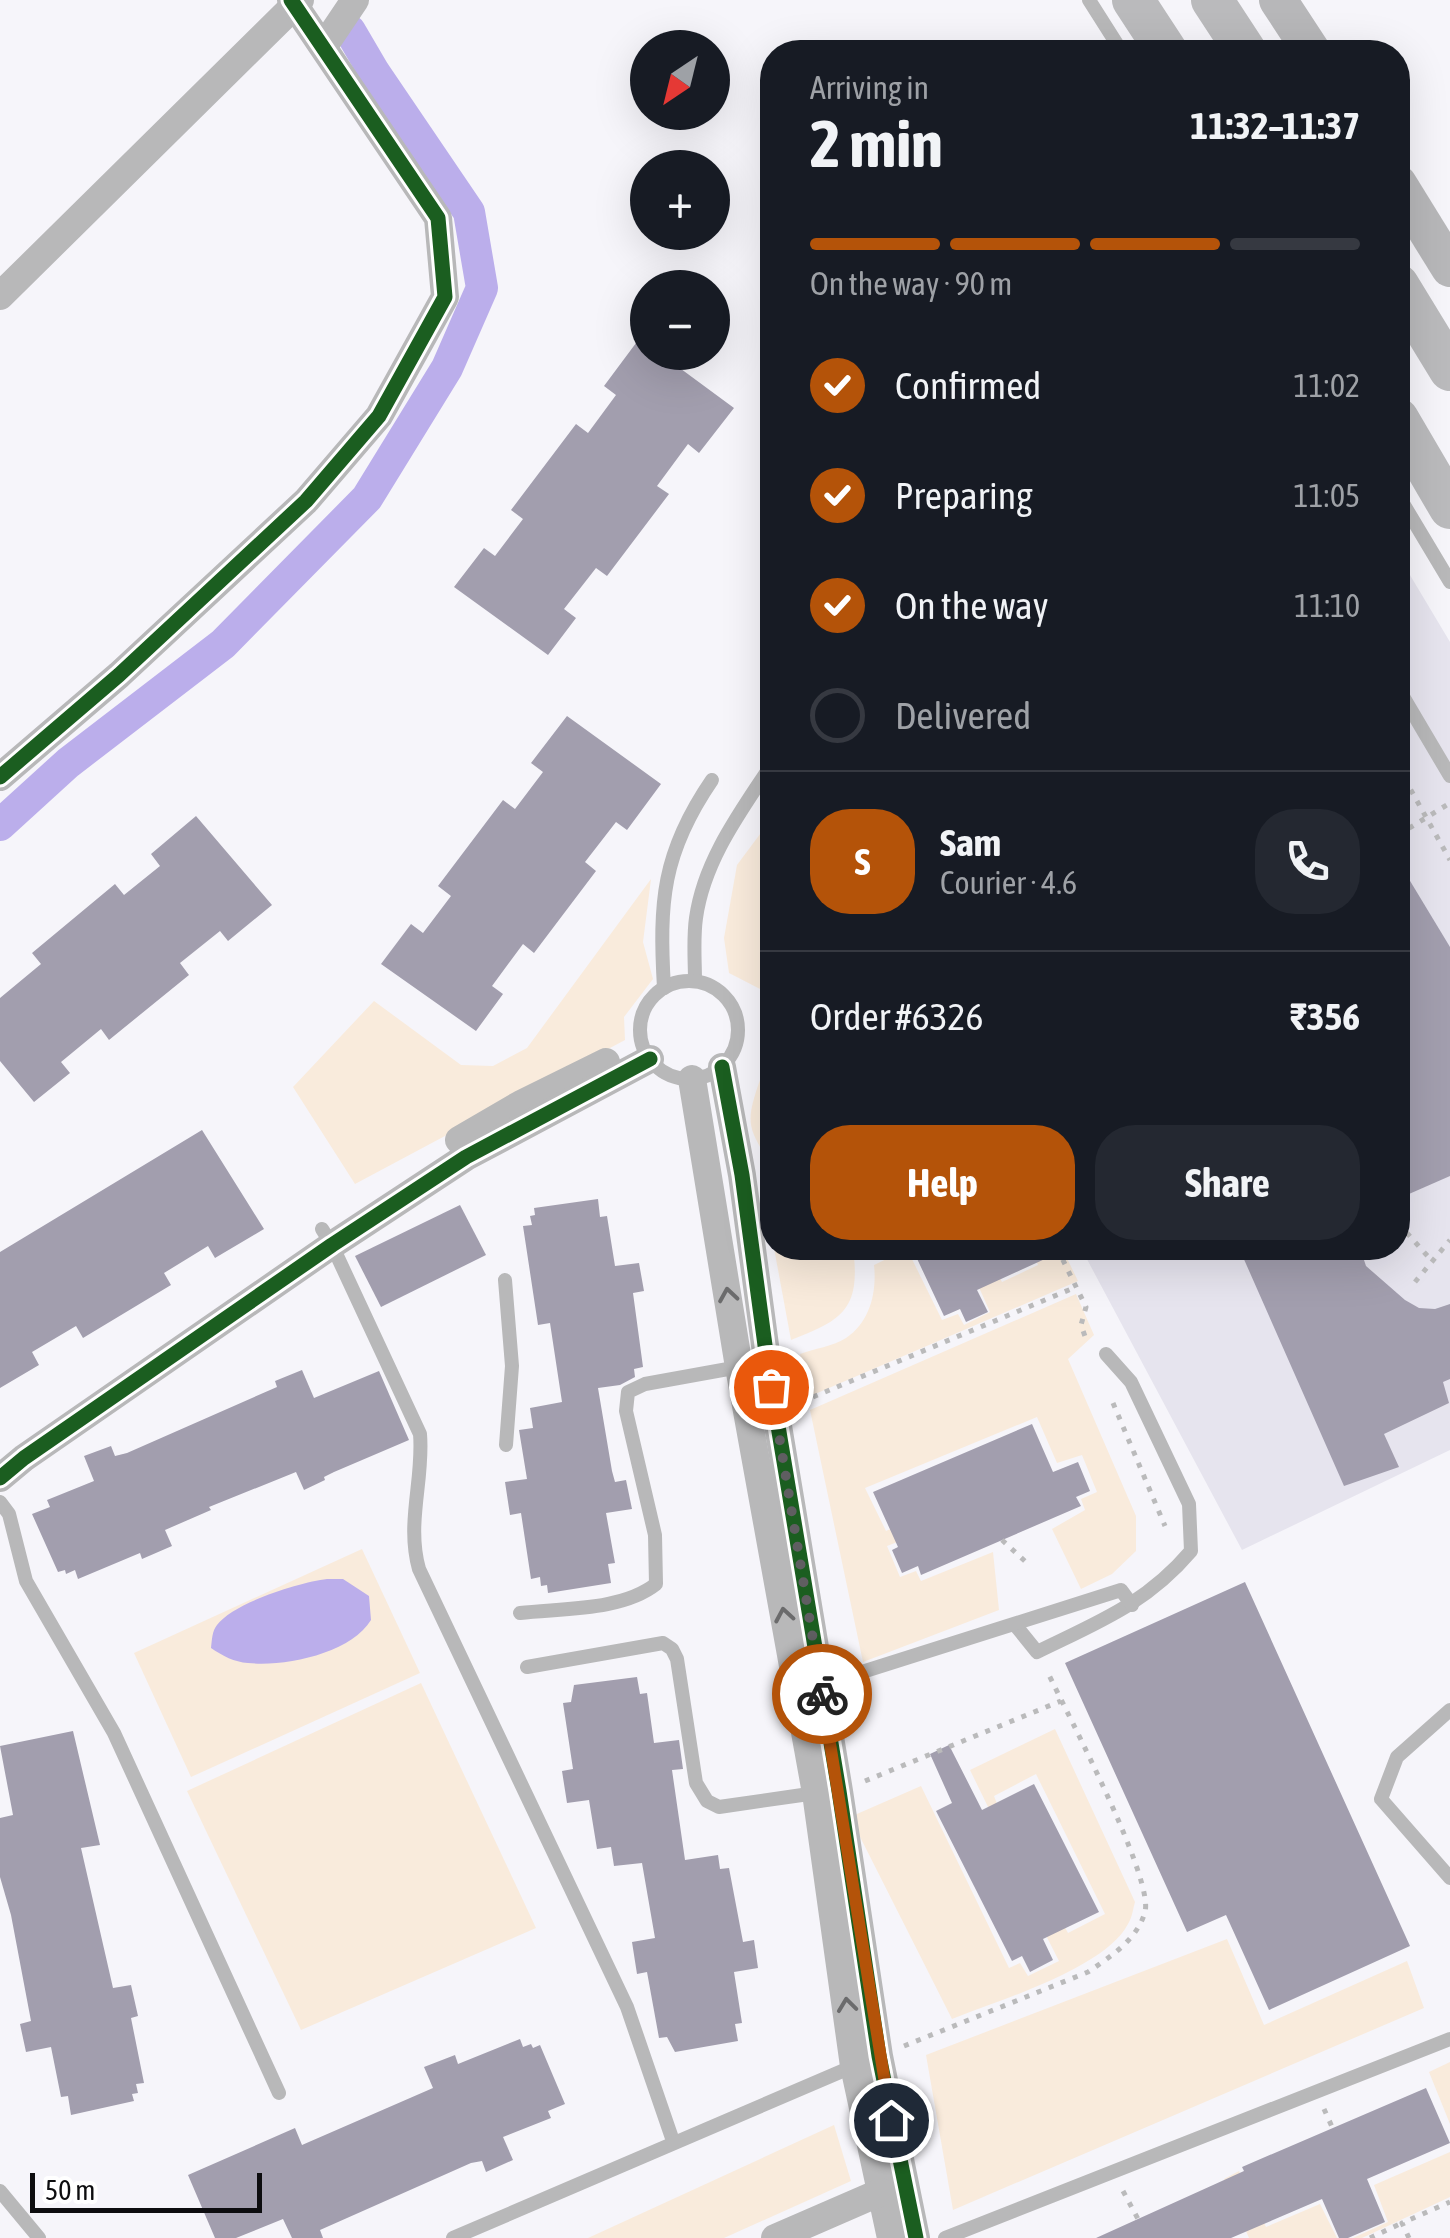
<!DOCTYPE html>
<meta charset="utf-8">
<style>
body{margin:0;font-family:"Asap Condensed",sans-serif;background:#242831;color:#f1f3f6;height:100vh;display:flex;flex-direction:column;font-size:38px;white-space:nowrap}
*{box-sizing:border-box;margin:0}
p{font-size:32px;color:#9ea1a6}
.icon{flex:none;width:55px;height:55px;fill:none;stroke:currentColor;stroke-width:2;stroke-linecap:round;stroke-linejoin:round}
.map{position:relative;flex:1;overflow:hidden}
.details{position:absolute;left:760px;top:40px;width:650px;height:1220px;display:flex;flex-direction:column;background:#171b24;border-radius:40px;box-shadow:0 10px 40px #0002}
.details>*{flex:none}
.needle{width:65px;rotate:215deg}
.tools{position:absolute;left:630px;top:30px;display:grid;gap:20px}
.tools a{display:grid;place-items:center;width:100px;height:100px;border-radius:50%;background:#171b24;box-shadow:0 10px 40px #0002;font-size:50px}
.scale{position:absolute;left:30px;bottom:25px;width:232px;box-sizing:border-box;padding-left:10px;border:5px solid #0d0d0f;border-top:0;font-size:28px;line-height:35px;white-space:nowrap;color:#0d0d0f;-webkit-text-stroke:8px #fff;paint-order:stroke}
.pin{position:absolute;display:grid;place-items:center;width:85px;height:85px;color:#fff;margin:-42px;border:5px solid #fff;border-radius:50%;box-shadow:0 2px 10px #0007}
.courier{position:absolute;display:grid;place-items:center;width:100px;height:100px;margin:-50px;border:8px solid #b45309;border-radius:50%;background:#fff;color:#222;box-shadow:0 2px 12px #0007}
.headline em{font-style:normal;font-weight:700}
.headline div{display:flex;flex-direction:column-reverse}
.headline{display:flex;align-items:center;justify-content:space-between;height:170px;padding:0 50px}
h1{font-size:65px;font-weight:700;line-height:75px}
.bar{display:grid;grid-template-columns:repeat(4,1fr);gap:15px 10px;align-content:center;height:120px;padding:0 50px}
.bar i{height:12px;border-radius:8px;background:#363941}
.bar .on{background:#b45309}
.bar p{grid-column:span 4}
.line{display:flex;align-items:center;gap:25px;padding:0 50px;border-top:2px solid #363941}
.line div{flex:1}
.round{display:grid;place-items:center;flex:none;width:105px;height:105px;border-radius:40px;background:#242831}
ol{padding:0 50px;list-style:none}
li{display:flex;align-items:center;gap:30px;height:110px}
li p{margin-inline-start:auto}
li .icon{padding:10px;border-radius:50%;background:#b45309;color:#fff;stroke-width:4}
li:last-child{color:#9ea1a6}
li i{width:55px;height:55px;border:5px solid #363941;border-radius:50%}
.cta{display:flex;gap:20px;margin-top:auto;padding:20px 50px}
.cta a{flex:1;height:115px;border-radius:40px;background:#b45309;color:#fff;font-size:40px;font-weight:700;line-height:115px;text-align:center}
.cta a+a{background:#242831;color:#f1f3f6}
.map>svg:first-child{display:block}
.built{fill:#e6e4ee}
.green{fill:#f9ebdc}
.water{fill:#bbaeeb}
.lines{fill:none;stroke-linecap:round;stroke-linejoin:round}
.canal{stroke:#bbaeeb;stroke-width:32}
.building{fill:#a29eae}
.path{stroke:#bababb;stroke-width:5;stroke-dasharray:5 8;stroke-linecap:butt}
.lane{stroke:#b8b8b9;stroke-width:14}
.street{stroke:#b8b8b9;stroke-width:28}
.secondary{stroke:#b7b7b9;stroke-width:38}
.primary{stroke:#bababc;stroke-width:42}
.cycleway-casing{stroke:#fff;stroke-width:21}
.cycleway{stroke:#1b5e20;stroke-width:15}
.oneway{stroke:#6b6b6c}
.done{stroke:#5f5e61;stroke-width:10;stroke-dasharray:0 18}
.route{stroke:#b45309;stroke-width:12}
</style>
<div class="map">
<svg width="1450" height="2238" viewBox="0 0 1450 2238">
<rect width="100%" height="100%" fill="#f6f5fa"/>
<path class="built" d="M 1398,555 L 1450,642 L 1450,1450 L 1242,1550 L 1081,1248 L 1398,1248 Z"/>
<g class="green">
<path d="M 772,818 L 772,992 L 768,993 L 729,973 L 724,938 L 737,865 Z"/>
<path d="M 651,879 L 643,942 L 653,979 L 624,1017 L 625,1040 L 355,1184 L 293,1087 L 374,1001 L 461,1065 L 493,1066 L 527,1048 Z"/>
<path d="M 772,1075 L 772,1166 C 747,1127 745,1123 760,1080 Z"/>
<path d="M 774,1248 L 853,1248 C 861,1309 843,1320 791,1340 Z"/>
<path d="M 1031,1248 L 1062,1248 L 1078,1281 L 808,1397 L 800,1354 C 813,1349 834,1346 846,1338 C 870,1322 877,1292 874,1265 L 907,1249 L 942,1320 L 958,1314 L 964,1325 L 990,1312 L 969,1265 L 988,1256 L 1002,1282 L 1038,1265 Z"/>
<path d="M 1076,1294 L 1094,1335 L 1068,1359 L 1136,1516 L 1136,1551 L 1112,1574 L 1081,1589 L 1052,1529 L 1085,1510 L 1081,1499 L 1097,1492 L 1082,1455 L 1057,1463 L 1037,1417 L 865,1488 L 886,1531 L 908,1521 L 913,1536 L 887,1546 L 900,1577 L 916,1571 L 921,1581 L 993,1552 L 999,1610 L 863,1662 L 810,1410 Z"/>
<path d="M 362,1549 L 420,1673 L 191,1777 L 134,1653 Z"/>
<path d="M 421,1683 L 536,1928 L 301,2030 L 187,1791 Z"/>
<path d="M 1055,1729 L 1135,1902 C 1133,1909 1132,1918 1128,1924 C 1106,1968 997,2001 952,2019 L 850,1817 L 921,1786 L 1009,1968 L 1020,1963 L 1028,1976 L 1059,1961 L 1031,1906 L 1049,1898 L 1068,1933 L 1105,1914 L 1036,1774 L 994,1796 L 999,1809 L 991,1813 L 970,1770 Z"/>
<path d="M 1227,1939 L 1264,2025 L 1407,1961 L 1424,2008 L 953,2210 L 926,2055 Z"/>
<path d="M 1450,2062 L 1450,2124 L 1429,2072 Z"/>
<path d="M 834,2125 L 851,2181 L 724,2238 L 588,2238 Z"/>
<path d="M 1450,2152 L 1450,2197 L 1362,2238 L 1353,2238 L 1388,2222 L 1374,2185 Z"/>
<path d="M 1239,2171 L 1266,2227 L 1320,2204 L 1337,2238 L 1249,2238 L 1224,2179 Z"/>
</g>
<path class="water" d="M 327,1579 L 343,1579 L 369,1596 L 371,1620 C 351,1653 286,1667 248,1663 C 234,1662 223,1656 211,1648 C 212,1640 212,1631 217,1625 C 233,1603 300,1582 327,1579 Z"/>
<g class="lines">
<path class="canal" d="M 0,825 L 68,763 L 223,644 L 367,498 L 447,368 L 482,288 L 469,212 L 374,72 L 350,31"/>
</g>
<g class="building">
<path d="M 639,339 L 648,345 L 648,352 L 658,352 L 734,408 L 699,453 L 688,444 L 657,486 L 669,494 L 607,576 L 596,568 L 564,609 L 576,618 L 548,655 L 454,587 L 484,548 L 495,556 L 523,519 L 511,510 L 576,424 L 588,433 L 616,395 L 604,386 Z"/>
<path d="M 567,716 L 661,784 L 627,830 L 616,822 L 585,862 L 596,871 L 534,953 L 523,944 L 492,986 L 503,994 L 476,1031 L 381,964 L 411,924 L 423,933 L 451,896 L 438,886 L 503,800 L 515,809 L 543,772 L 531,763 Z"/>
<path d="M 196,816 L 272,905 L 228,941 L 220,931 L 180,963 L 189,975 L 109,1040 L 101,1029 L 61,1062 L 70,1073 L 34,1102 L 0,1061 L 0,998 L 41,964 L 32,953 L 115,884 L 124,895 L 160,866 L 151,854 Z"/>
<path d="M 1398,861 L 1450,947 L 1450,1176 L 1409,1194 L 1398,1181 Z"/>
<path d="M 202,1130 L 264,1229 L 215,1258 L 208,1246 L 164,1273 L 171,1285 L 83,1338 L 76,1326 L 32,1352 L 39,1365 L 0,1388 L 0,1252 Z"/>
<path d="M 598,1199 L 600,1217 L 607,1216 L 615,1266 L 639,1263 L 644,1291 L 633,1293 L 643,1367 L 634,1369 L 635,1377 L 620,1385 L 598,1388 L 612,1471 L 615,1482 L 626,1480 L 632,1509 L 606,1513 L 615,1563 L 608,1564 L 611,1583 L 548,1593 L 547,1585 L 541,1586 L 540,1577 L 531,1579 L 521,1513 L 510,1515 L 505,1482 L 527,1479 L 519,1430 L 533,1428 L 530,1408 L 562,1402 L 550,1323 L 538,1325 L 523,1226 L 532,1225 L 530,1216 L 535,1215 L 534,1208 Z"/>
<path d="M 460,1205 L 486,1255 L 381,1307 L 355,1256 Z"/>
<path d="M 912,1248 L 1069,1248 L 977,1290 L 988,1312 L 966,1322 L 960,1309 L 944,1316 Z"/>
<path d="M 1239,1248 L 1360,1248 L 1366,1266 L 1405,1300 L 1419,1308 L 1435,1309 L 1450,1304 L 1450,1379 L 1443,1382 L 1449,1403 L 1384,1434 L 1399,1467 L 1344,1486 Z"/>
<path d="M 302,1370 L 314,1398 L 379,1371 L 409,1440 L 334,1472 L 324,1477 L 325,1480 L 304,1490 L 296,1472 L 209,1507 L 211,1510 L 165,1530 L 172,1546 L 142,1559 L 140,1553 L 78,1579 L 75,1570 L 66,1574 L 65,1570 L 58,1572 L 32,1514 L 50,1507 L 47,1500 L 94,1481 L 84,1456 L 111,1446 L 115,1456 L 127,1453 L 277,1387 L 275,1381 Z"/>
<path d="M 1032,1424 L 1053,1472 L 1078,1462 L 1090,1491 L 1076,1497 L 1081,1506 L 921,1575 L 918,1566 L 902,1573 L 892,1550 L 898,1547 L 873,1492 Z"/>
<path d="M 1245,1582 L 1410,1946 L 1269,2010 L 1226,1915 L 1187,1932 L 1065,1663 Z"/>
<path d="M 637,1677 L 640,1694 L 647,1693 L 654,1743 L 679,1740 L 683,1769 L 672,1770 L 685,1860 L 718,1855 L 720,1869 L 729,1868 L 743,1942 L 754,1940 L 758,1968 L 734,1972 L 742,2023 L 735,2024 L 738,2041 L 675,2052 L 667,2037 L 659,2038 L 647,1972 L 637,1974 L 632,1942 L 655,1938 L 642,1863 L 614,1866 L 611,1847 L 597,1849 L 589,1800 L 567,1803 L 562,1771 L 573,1769 L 563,1703 L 571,1702 L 574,1685 Z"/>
<path d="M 73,1731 L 100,1845 L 81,1848 L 113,1988 L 131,1985 L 138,2016 L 131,2018 L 144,2083 L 136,2084 L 138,2093 L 132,2094 L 134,2101 L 71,2115 L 68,2096 L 61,2097 L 51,2047 L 26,2052 L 20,2024 L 31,2021 L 11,1915 L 0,1877 L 0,1818 L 13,1815 L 0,1746 Z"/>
<path d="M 949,1745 L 982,1810 L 1034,1784 L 1099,1912 L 1043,1939 L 1053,1960 L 1030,1972 L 1022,1956 L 1012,1961 L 936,1811 L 952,1803 L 930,1754 Z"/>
<path d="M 520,2039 L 523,2047 L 531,2044 L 533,2048 L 540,2045 L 565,2104 L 548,2111 L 551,2118 L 503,2137 L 513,2160 L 486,2172 L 482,2161 L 471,2163 L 320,2230 L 323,2238 L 292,2238 L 283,2219 L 236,2238 L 215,2238 L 188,2175 L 295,2128 L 302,2145 L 433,2088 L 424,2067 L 455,2055 L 458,2064 Z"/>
<path d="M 1426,2088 L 1450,2143 L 1367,2179 L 1385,2222 L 1348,2238 L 1339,2238 L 1322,2199 L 1231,2238 L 1096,2238 L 1244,2171 L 1242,2167 Z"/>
</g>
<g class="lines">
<g class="path">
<path d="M 1398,767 L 1450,860"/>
<path d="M 1398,835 L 1450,803"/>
<path d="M 1398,1223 L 1432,1261"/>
<path d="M 1057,1248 L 1086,1307 L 1081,1325 L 1087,1342"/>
<path d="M 867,1254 L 882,1248"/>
<path d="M 1415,1282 L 1450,1240"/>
<path d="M 801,1402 L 1076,1287"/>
<path d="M 1113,1403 L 1165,1526"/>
<path d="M 1002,1540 L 1028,1564"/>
<path d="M 865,1781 L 1061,1701"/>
<path d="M 904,2046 L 1088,1972 C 1110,1957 1137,1940 1145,1912 C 1154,1878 1067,1713 1048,1673"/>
<path d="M 1324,2109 L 1333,2129"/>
<path d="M 1123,2191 L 1138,2219"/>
<path d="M 1370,2238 L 1402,2223"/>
<path d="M 1409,2238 L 1402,2223 L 1450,2202"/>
</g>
<g class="lane">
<path d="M 1089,0 L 1122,52"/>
<path d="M 1398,495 L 1450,582"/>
<path d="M 1398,688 L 1450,776"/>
<path d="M 695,981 C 695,961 693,939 696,918 C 704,860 741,811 772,764"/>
<circle cx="689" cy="1030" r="49"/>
<path d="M 664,988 C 659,902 662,853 712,780"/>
<path d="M 322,1229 L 332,1245 L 420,1434 C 424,1479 406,1523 419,1569 L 627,2007 L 673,2141"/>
<path d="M 505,1280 L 512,1366 L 506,1445"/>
<path d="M 0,1502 L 9,1514 L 26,1581 L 114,1733 L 279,2093"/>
<path d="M 520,1613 C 562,1608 622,1611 656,1584 L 655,1535 L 626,1411 L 628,1392 L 645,1384 L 739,1367"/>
<path d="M 1016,1626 L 1037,1652 C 1098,1622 1146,1604 1191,1551 L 1189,1504 L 1131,1382 L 1106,1354"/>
<path d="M 527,1667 L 663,1643 L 672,1649 L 677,1659 L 696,1783 L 707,1801 L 719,1807 L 816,1793"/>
<path d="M 821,1685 L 1121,1590 L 1132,1605"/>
<path d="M 1450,1710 L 1397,1757 L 1381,1799 L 1450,1878"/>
<path d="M 0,2191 L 39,2238"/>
<path d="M 453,2238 L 854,2066"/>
<path d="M 945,2238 L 1450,2039"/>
</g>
<g class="street">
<path d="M 324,46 L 355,0"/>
<path d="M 0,296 L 300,0"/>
<path d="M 0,777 L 119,675 L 306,501 L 379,416 L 445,297 L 438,218 L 291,0"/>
<path d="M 722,1067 L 742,1175 L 767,1360 L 839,1791 L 879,2056 L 916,2238"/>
<path d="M 692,1079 L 739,1367 L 816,1793 L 854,2066 L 891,2238"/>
<path d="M 459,1140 L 521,1104 L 606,1062"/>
<path d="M 0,1478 L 24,1458 L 332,1245 L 466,1157 L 650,1059"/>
<path d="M 775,2238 L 881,2192"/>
</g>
<g class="secondary">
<path d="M 1278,0 L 1312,52"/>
<path d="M 1398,184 L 1450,268"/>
</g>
<g class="primary">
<path d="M 1133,0 L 1167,52"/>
<path d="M 1212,0 L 1246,52"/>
<path d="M 1398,285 L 1450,370"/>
<path d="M 1398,419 L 1450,508"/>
</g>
<g class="cycleway-casing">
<g id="cycleway">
<path d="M 0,777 L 119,675 L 306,501 L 379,416 L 445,297 L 438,218 L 291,0"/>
<path d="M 722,1067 L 742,1175 L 767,1360 L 839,1791 L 879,2056 L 916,2238"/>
<path d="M 0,1478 L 24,1458 L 332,1245 L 466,1157 L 650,1059"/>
</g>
</g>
<use href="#cycleway" class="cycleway"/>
</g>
<defs><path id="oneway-chevron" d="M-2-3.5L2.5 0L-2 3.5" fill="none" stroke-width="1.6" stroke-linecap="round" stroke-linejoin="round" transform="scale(2.5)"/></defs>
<g class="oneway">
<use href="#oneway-chevron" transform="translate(728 1295) rotate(-99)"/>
<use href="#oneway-chevron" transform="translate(784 1615) rotate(-100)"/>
<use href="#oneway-chevron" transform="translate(847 2005) rotate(-97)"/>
</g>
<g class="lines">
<path class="done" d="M 771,1387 L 822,1694"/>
<path class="route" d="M 822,1694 L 891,2120"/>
</g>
</svg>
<div class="tools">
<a><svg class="needle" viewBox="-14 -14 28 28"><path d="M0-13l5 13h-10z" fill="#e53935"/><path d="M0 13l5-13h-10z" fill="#9ea1a6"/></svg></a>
<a>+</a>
<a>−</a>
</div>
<div class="scale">50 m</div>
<div class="pin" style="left:771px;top:1387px;background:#ea580c"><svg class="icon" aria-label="bag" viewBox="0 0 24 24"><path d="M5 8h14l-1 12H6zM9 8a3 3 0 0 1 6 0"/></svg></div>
<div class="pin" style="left:891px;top:2120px;background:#1f2937"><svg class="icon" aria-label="home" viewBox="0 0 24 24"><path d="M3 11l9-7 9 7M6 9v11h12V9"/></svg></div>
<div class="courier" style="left:822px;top:1694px"><svg class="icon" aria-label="bike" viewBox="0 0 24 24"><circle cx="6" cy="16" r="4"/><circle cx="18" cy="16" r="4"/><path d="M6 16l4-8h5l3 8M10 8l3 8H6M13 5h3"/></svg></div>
<section class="details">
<div class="headline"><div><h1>2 min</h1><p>Arriving in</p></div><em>11:32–11:37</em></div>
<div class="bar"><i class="on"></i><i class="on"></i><i class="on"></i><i></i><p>On the way · 90 m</p></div>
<ol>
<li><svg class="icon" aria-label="check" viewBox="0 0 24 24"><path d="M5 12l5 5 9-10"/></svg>Confirmed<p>11:02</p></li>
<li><svg class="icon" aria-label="check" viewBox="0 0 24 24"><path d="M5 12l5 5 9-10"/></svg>Preparing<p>11:05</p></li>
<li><svg class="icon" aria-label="check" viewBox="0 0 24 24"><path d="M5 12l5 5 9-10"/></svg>On the way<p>11:10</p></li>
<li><i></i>Delivered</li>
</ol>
<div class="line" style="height:180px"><b class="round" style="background:#b45309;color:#fff">S</b><div><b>Sam</b><p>Courier · 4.6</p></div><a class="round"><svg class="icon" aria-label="phone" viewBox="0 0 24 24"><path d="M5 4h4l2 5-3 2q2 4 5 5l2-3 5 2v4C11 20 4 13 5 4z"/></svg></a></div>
<div class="line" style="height:130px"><div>Order #6326</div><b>₹356</b></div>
<div class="cta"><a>Help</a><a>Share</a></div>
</section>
</div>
